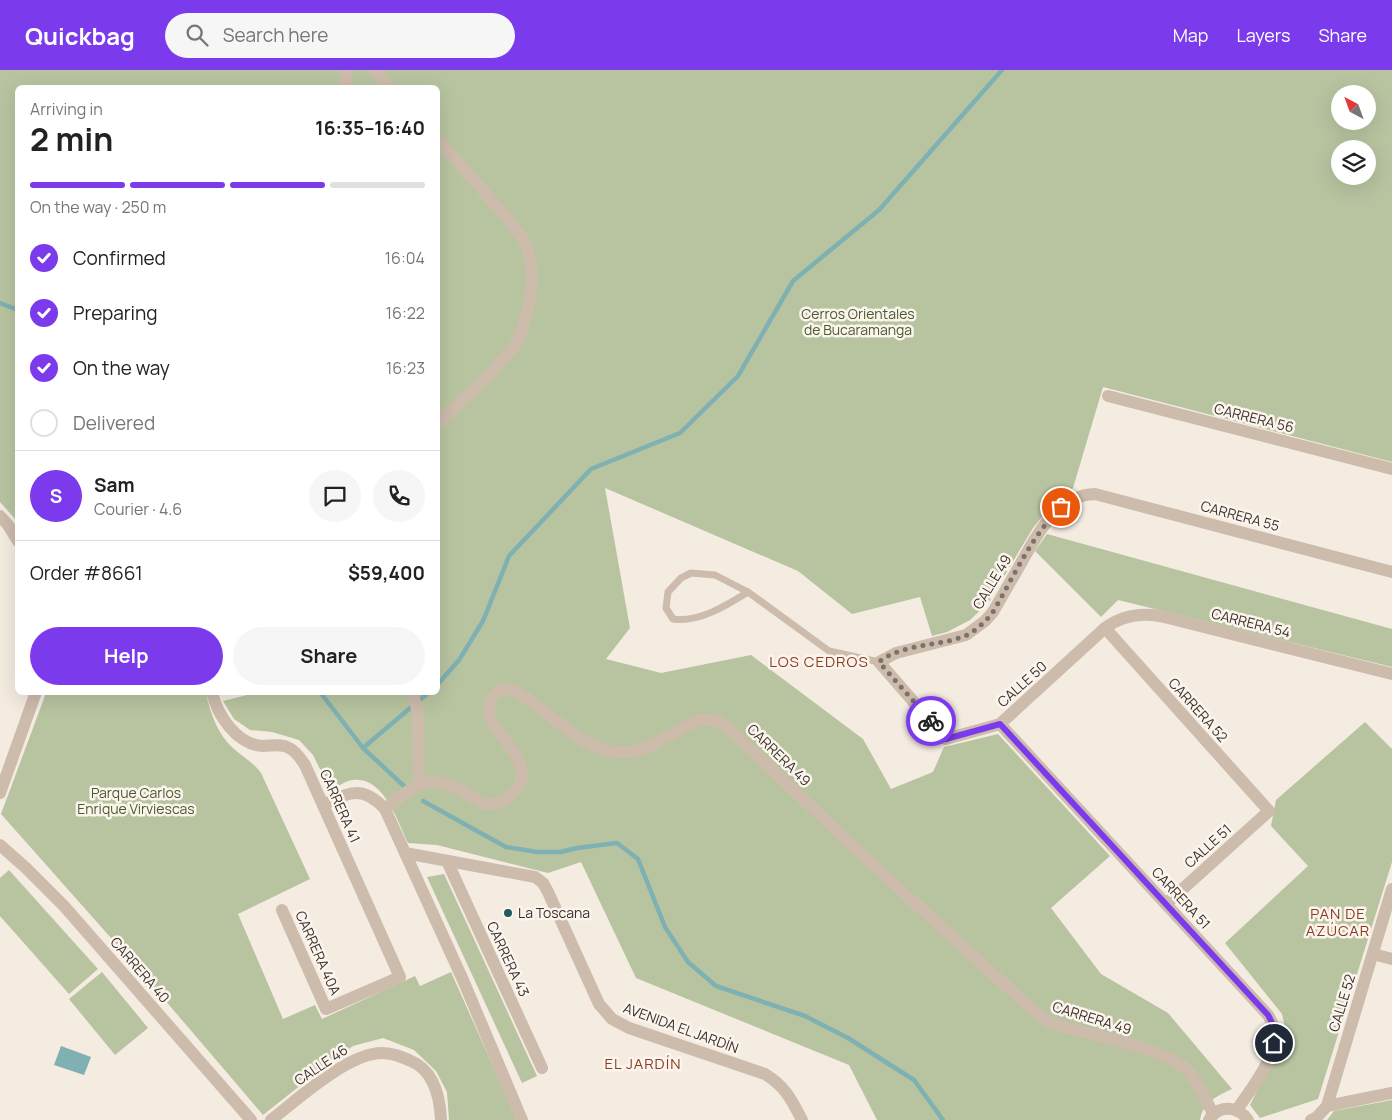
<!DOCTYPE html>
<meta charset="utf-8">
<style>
body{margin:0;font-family:Manrope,sans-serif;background:#f6f6f6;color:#222;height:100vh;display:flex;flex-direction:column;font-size:19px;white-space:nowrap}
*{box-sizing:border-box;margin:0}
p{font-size:16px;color:#767676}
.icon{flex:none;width:28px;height:28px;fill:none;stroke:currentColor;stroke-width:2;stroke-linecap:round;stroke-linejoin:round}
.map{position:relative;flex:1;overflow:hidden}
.side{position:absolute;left:15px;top:15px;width:425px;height:610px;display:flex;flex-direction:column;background:#fff;border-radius:8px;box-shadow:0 5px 20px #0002}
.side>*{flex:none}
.needle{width:32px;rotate:319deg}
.buttons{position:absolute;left:1331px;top:15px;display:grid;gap:10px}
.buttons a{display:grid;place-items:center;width:45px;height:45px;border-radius:50%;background:#fff;box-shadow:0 5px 20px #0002;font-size:25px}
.pin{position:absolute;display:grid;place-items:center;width:42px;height:42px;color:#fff;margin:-21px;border:2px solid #fff;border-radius:50%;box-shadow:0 1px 5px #0007}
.courier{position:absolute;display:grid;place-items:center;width:50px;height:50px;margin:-25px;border:4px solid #7c3aed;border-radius:50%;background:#fff;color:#222;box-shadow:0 1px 6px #0007}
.head em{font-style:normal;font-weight:700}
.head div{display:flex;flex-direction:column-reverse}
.head{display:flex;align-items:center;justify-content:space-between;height:85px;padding:0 15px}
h1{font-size:32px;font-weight:700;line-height:38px}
.bar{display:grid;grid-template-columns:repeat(4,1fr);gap:8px 5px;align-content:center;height:60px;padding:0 15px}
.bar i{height:6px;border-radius:4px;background:#e0e0e0}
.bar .selected{background:#7c3aed}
.bar p{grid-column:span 4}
.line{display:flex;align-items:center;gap:12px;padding:0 15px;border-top:1px solid #e0e0e0}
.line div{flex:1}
.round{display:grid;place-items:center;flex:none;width:52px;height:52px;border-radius:26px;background:#f6f6f6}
ol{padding:0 15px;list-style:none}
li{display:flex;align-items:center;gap:15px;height:55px}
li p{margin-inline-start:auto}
li .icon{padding:5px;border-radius:50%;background:#7c3aed;color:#fff;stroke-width:4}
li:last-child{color:#767676}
li i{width:28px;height:28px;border:2px solid #e0e0e0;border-radius:50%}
.action{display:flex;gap:10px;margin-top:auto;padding:10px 15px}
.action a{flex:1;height:58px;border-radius:30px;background:#7c3aed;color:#fff;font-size:20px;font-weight:700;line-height:58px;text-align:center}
.action a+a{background:#f6f6f6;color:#222}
header{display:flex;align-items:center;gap:30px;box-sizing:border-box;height:70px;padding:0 25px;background:#7c3aed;color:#fff}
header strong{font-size:24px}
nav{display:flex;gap:28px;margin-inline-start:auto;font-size:18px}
.search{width:350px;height:45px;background:#f6f6f6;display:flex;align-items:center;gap:12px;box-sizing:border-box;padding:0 18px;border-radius:28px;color:#767676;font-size:19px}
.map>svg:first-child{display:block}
.green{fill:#b8c4a0;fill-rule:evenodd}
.water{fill:#7fb0b2}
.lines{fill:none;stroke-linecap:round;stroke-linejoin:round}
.stream{stroke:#7fb0b2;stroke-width:4.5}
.service{stroke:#cdbbac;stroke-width:7}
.minor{stroke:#cdbbac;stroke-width:12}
.done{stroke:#7c716b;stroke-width:5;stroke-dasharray:0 9}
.route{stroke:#7c3aed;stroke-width:6}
.poi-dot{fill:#1f5a5e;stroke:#fbf5ee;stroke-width:2}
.labels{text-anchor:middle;stroke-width:5;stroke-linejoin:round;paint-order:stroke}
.park-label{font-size:14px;fill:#4a5a2e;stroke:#fbf5ee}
.street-label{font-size:14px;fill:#3b302b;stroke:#fbf5ee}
.poi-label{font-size:14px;fill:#3b302b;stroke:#fbf5ee;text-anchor:start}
.neighbourhood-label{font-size:15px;letter-spacing:1px;fill:#8c3b22;stroke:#fbf5ee}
</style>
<header>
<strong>Quickbag</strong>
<div class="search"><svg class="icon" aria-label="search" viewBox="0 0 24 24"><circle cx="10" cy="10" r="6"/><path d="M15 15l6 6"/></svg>Search here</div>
<nav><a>Map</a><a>Layers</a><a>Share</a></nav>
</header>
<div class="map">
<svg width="1392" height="1050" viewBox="0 0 1392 1050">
<rect width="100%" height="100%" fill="#f4ebe1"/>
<g class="green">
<path d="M 0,0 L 1392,0 L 1392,392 L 1103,317 L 1073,418 L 1045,443 L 1033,458 L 988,533 L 970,550 L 947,562 L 932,566 L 920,527 L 852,544 L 798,501 L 605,418 L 630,558 L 606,589 L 661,603 L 751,585 L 863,669 L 891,719 L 933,702 L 944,677 L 998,664 L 1110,786 L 1051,838 L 1101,904 L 1168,943 L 1232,1019 C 1217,1026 1203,1032 1200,1050 L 877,1050 L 849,995 L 636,908 L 581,792 L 548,803 L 437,775 L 408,773 C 397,750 382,701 348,711 C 342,713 336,718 331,721 L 313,685 L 299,670 L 272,662 L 250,660 L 234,649 L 223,631 L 255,623 L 438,622 L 438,18 L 18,18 L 17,451 L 0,432 ZM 1340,24 L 1368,24 L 1368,51 L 1340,51 ZM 1340,79 L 1368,79 L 1368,106 L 1340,106 Z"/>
<path d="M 1047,464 L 1392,559 L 1392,597 L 1118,530 L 1101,547 L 1035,481 Z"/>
<path d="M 46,623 L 206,623 C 210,643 218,665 234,679 C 243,687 254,693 261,703 L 310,809 L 238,844 L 283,949 L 315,935 L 322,949 L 415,906 L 420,916 L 451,902 L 517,1050 L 449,1050 L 447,1022 L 436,1001 L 414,980 L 383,968 L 353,976 L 321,999 L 263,1045 L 135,895 L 1,744 Z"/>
<path d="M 1365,652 L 1392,679 L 1392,792 L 1318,1029 L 1260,1048 L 1250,1035 L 1286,962 L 1282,944 L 1225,873 L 1308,796 L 1271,756 L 1276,730 Z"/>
<path d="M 9,800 L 98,899 L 69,924 L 0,846 L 0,808 Z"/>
<path d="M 444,804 L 537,1006 L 522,1013 L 427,807 Z"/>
<path d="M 102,902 L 148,958 L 115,985 L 69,929 Z"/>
<path d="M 1392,1030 L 1392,1050 L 1327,1050 L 1334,1041 Z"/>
</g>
<path class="water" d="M 61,976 L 91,987 L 84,1005 L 54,995 Z"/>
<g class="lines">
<g class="stream">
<path d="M 0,233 L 18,240"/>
<path d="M 438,614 L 459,590 L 483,551 L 509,486 L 591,399 L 680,363 L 738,306 L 793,211 L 879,140 L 1002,0"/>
<path d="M 320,622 L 363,678 L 404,716"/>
<path d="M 363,678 L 429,622"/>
<path d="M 423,731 L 506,777 L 537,782 L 561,782 L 577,778 L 617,773 L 638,789 L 665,857 L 688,892 L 716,916 L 805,946 L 848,968 L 914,1010 L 943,1050"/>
</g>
<path class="service" d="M 748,522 C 727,535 699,553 673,549 L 666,538 L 668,522 L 681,508 L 691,503 L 715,505 L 748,522 L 829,581 L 879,592"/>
<g class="minor">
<path d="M 375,0 L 390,18"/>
<path d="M 346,18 L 346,0"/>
<path d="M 438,70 L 502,142 L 523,169 L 530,186 L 532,206 L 530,230 L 521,263 L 515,275 L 491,303 L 438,354"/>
<path d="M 1108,326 L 1392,399"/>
<path d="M 0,446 L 8,455 L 18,471"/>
<path d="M 1392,502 L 1095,424 C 1056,425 1037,465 1020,495 C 1011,511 1002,526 993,542 L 985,551 L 966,565 L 896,583 L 879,592 L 946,669 L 1000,654 L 1105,558 C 1123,545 1142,542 1164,547 L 1392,604"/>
<path d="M 1105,558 L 1269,741 L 1166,834"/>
<path d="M 212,622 C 217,645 237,675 263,676 C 272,676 281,673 289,678 C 296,681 301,689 305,695 L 400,907 L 326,939 L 282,840"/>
<path d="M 412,622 L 418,642 L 419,714"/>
<path d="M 1000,654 L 1268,945 C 1288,977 1254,1013 1237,1040"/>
<path d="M 0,723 L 36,622"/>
<path d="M 323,735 C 348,722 363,715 385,739 L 463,910 L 522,1050"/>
<path d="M 385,739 C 430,702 433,704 482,733 C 492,735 502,733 510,726 C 554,689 459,653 499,620 L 512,620 L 522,625 L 582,670 C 635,699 652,671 699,650 C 711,648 718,650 728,658 L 859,782 L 1037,944 L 1049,952 L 1061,956 C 1092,965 1167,979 1188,1001 C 1199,1013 1206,1030 1213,1044"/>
<path d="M 0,775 L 26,798 L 64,836 L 251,1050"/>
<path d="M 405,783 L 535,807 L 543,813 L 548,822 L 599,934 L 612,949 L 629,958 L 765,1004 C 786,1017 791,1029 802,1050"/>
<path d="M 447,791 L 542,998"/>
<path d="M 1373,884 L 1392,889"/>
<path d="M 1327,1036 L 1392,1023"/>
<path d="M 271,1050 C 298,1029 348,983 382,983 C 393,983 402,987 411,991 C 435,1001 440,1028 441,1050"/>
<path d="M 1209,1050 C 1219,1034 1238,1036 1248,1050"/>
<path d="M 1311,1050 L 1317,1047 L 1327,1036 L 1392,819"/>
</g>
</g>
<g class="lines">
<path class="done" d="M 931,651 L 879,592 C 902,573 940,577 967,565 C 977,560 986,551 993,542 C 1014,506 1031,467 1061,437"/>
<path class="route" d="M 931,651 L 946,669 L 1000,654 L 1268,945 C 1274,955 1275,962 1274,973"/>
</g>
<circle class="poi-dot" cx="508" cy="843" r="5"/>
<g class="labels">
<g class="park-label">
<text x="858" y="249">Cerros Orientales<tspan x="858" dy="16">de Bucaramanga</tspan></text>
<text x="136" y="728">Parque Carlos<tspan x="136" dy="16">Enrique Virviescas</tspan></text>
</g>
<g class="street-label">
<text transform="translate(1254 348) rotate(14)" y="5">CARRERA 56</text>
<text transform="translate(1240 446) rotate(15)" y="5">CARRERA 55</text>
<text transform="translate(992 512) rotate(-59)" y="5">CALLE 49</text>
<text transform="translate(1251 553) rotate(14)" y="5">CARRERA 54</text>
<text transform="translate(1022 614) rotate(-42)" y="5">CALLE 50</text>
<text transform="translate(1198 640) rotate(48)" y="5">CARRERA 52</text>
<text transform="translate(779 685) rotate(44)" y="5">CARRERA 49</text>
<text transform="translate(340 736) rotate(66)" y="5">CARRERA 41</text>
<text transform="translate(1208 776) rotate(-42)" y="5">CALLE 51</text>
<text transform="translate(1181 828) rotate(47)" y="5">CARRERA 51</text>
<text transform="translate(318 883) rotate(66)" y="5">CARRERA 40A</text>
<text transform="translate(508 889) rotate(65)" y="5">CARRERA 43</text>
<text transform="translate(140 900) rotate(49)" y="5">CARRERA 40</text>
<text transform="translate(1342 933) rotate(-73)" y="5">CALLE 52</text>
<text transform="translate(1092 948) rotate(17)" y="5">CARRERA 49</text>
<text transform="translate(681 958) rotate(20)" y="5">AVENIDA EL JARDÍN</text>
<text transform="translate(321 995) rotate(-34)" y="5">CALLE 46</text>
</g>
<g class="poi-label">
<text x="518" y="848">La Toscana</text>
</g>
<g class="neighbourhood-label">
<text x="819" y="597">LOS CEDROS</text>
<text x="1338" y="849">PAN DE<tspan x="1338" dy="17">AZÚCAR</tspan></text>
<text x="643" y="999">EL JARDÍN</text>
</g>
</g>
</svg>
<div class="buttons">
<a><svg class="needle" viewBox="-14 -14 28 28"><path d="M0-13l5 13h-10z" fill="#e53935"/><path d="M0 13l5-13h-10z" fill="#767676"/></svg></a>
<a><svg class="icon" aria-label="layers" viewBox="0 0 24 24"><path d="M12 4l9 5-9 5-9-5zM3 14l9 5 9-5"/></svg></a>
</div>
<div class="pin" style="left:1061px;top:437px;background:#ea580c"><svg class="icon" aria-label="bag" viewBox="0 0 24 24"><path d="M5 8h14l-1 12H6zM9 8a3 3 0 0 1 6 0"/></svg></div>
<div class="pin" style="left:1274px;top:973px;background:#1f2937"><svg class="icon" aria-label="home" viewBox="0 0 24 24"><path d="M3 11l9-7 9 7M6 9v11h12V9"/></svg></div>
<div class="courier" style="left:931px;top:651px"><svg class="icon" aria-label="bike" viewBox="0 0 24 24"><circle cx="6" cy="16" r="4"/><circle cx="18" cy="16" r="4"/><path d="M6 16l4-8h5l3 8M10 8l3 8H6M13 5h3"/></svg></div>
<section class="side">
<div class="head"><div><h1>2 min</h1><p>Arriving in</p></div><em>16:35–16:40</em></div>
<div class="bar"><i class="selected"></i><i class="selected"></i><i class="selected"></i><i></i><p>On the way · 250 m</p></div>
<ol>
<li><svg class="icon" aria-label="check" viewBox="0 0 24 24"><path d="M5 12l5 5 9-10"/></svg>Confirmed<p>16:04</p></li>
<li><svg class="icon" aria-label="check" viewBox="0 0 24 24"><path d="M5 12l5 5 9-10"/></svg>Preparing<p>16:22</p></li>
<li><svg class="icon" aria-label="check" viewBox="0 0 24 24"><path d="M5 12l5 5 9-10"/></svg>On the way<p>16:23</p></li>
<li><i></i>Delivered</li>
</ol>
<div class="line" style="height:90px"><b class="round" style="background:#7c3aed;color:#fff">S</b><div><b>Sam</b><p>Courier · 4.6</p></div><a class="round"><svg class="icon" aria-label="chat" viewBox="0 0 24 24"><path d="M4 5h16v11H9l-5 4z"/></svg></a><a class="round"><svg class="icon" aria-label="phone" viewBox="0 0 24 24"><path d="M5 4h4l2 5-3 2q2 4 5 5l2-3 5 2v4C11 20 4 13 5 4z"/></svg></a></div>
<div class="line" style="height:65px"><div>Order #8661</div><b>$59,400</b></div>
<div class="action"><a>Help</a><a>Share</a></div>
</section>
</div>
